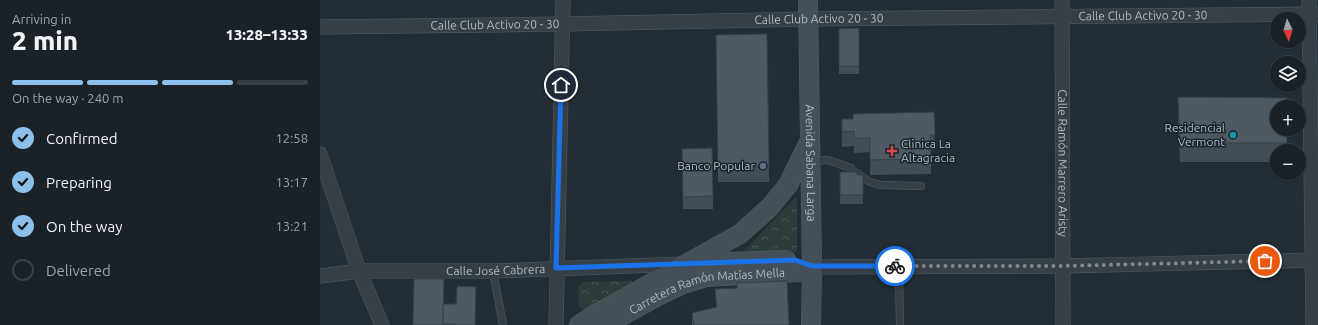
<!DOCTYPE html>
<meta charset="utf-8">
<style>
body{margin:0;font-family:Ubuntu,sans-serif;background:#272f34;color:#f1f3f6;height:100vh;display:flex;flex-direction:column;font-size:15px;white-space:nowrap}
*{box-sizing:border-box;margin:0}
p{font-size:13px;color:#9fa4a8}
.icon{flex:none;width:22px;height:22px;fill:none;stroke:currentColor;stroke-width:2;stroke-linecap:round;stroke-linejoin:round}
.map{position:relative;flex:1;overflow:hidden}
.panel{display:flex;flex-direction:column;background:#1a2228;width:320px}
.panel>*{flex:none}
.needle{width:26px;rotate:175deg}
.buttons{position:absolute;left:950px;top:12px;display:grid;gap:8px}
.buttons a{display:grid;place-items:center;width:36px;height:36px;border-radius:50%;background:#1a2228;box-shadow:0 1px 3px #0004,0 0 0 1px #383f45;font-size:20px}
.pin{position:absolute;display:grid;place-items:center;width:34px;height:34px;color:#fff;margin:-17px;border:2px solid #fff;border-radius:50%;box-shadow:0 1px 4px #0007}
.courier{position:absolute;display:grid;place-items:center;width:40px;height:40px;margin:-20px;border:3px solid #1a73e8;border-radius:50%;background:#fff;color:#222;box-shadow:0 1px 5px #0007}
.headline em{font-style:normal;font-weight:800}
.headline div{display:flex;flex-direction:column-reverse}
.headline{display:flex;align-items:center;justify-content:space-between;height:68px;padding:0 12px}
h1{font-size:26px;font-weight:800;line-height:30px}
.bar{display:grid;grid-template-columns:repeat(4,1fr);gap:6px 4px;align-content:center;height:48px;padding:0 12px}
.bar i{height:5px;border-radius:3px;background:#383f45}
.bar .active{background:#8dbfeb}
.bar p{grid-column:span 4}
ol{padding:0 12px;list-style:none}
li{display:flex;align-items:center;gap:12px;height:44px}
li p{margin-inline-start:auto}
li .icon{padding:4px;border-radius:50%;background:#8dbfeb;color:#111;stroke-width:4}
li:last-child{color:#9fa4a8}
li i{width:22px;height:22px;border:2px solid #383f45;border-radius:50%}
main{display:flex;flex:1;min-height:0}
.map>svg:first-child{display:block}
.park{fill:url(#park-crowns)}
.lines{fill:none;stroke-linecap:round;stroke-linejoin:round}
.service-casing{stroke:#535d63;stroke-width:8}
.minor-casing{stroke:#535d63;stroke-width:15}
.secondary-casing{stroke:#535d63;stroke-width:20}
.service{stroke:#363f46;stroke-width:7}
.minor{stroke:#363f46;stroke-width:14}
.secondary{stroke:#444f58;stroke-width:19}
.wall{fill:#434d55}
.building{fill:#4e5a63;stroke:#373f45}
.done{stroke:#7f8991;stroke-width:4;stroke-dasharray:0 7.2}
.route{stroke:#1a73e8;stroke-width:5}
.culture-dot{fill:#0f9aa8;stroke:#1b242a;stroke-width:1.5}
.health-dot{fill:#e0444e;stroke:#1b242a;stroke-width:1.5}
.service-dot{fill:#5c6f8a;stroke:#1b242a;stroke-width:1.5}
.labels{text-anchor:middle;stroke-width:3;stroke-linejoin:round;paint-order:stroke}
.street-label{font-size:12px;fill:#b0bac2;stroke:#1b242a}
.poi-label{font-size:12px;fill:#b0bac2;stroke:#1b242a;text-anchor:end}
</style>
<main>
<section class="panel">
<div class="headline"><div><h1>2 min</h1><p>Arriving in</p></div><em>13:28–13:33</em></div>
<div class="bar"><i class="active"></i><i class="active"></i><i class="active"></i><i></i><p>On the way · 240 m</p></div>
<ol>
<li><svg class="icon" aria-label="check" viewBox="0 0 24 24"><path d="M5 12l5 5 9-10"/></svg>Confirmed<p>12:58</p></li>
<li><svg class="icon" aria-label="check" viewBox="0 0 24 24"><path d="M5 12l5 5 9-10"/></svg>Preparing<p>13:17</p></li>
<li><svg class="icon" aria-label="check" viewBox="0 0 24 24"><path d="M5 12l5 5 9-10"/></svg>On the way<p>13:21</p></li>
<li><i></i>Delivered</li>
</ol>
</section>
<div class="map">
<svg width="998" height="325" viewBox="0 0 998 325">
<defs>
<pattern id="park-crowns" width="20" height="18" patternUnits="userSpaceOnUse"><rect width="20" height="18" fill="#2a3d3a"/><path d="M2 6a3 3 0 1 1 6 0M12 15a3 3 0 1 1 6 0" fill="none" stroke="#465755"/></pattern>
</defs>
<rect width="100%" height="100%" fill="#232d35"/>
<g class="park">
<path d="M 477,196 L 477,252 L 424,251 Z"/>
<path d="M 312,281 L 313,285 L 267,311 L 259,307 L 258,287 L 263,282 Z"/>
</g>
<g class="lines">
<g class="service-casing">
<g id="service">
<path d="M 492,161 L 508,160 L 531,168 L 532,170 L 550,182 L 560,185 L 601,186"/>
<path d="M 579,266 L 580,325"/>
<path d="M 173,271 L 183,325"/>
</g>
</g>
<g class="minor-casing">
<g id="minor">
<path id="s1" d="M 742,0 L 743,325"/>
<path d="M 989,0 L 993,325"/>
<path id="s2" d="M 0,27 L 243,24 L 488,19 L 998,14"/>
<path d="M 0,154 L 39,271 L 62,325"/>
<path d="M 492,267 L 742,266 L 998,260"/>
<path id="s3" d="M 0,276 L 39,271 L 173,271 L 365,264"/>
<path d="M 236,325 L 243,0"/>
</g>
</g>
<g class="secondary-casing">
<g id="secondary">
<path id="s4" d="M 488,0 L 492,267 L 491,325"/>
<path d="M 371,263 L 466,260"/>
<path d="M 259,325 L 276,314 L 420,234 L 450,207 L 468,185 L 488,144"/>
<path id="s5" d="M 285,325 L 338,296 L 361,285 L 386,277 L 478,272 L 492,267"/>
</g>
</g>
<use href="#service" class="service"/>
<use href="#minor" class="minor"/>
<use href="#secondary" class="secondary"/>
</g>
<g class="wall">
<path d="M 539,28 L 539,74 L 519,74 L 519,29 Z"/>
<path d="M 447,34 L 449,182 L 398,182 L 396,35 Z"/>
<path d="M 858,97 L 967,129 L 967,151 L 957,151 L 957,162 L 860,162 L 858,116 Z"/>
<path d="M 614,112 L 615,150 L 611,150 L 611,174 L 550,175 L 550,152 L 534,153 L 534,146 L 522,147 L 522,119 L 533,119 Z"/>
<path d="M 362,161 L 393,196 L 393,209 L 363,209 Z"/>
<path d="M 520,172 L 537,175 L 543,175 L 543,204 L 520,204 Z"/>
<path d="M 395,289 L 469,325 L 372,325 L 372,313 L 396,307 Z"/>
<path d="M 123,304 L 155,325 L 93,325 Z"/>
</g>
<g class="building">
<path d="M 539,28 L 539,66 L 519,66 L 519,29 Z"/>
<path d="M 447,34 L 449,167 L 398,167 L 396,35 Z"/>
<path d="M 858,97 L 967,98 L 967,107 L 957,107 L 957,129 L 967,129 L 967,143 L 860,143 Z"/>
<path d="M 614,112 L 615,135 L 610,135 L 611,159 L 550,160 L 550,138 L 534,138 L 534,131 L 522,132 L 522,119 L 533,119 L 533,114 Z"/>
<path d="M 392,148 L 393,196 L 363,197 L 362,149 Z"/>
<path d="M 520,172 L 537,172 L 537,175 L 543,175 L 543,195 L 520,195 Z"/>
<path d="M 94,279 L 124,279 L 123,325 L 93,325 Z"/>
<path d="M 467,281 L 469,325 L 374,325 L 372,313 L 397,307 L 395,289 L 417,288 L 417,283 Z"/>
<path d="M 137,286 L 156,287 L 155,325 L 135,325 L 135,324 L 123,324 L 123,304 L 136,304 Z"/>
</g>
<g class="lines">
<path class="done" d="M 575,266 L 742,266 L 945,261"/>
<path class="route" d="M 241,85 L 236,268 L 475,260 L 492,266 L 575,266"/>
</g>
<circle class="culture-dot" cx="913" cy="135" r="4"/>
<path class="health-dot" d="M570 145h4v4h4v4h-4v4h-4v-4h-4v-4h4z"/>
<circle class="service-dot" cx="443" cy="166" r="4"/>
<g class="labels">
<g class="street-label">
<text dy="4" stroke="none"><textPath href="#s2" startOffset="823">Calle Club Activo 20 - 30</textPath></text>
<text dy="4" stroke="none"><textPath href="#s2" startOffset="499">Calle Club Activo 20 - 30</textPath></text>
<text dy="4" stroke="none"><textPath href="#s2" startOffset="175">Calle Club Activo 20 - 30</textPath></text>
<text dy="4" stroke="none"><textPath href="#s4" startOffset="163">Avenida Sabana Larga</textPath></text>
<text dy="4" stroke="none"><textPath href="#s1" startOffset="163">Calle Ramón Marrero Aristy</textPath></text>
<text dy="4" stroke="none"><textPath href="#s3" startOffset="176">Calle José Cabrera</textPath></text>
<text dy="4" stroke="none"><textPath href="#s5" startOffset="110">Carretera Ramón Matías Mella</textPath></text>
</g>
<g class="poi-label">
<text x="905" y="132">Residencial<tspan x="905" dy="14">Vermont</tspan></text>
<text x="581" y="148" text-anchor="start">Clinica La<tspan x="581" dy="14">Altagracia</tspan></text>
<text x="435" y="170">Banco Popular</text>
</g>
</g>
</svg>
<div class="buttons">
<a><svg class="needle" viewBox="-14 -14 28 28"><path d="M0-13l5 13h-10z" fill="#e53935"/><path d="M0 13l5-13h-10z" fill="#9fa4a8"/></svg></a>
<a><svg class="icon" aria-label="layers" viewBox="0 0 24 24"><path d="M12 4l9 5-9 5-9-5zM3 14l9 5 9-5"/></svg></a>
<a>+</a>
<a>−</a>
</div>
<div class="pin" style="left:945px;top:261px;background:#ea580c"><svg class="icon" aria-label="bag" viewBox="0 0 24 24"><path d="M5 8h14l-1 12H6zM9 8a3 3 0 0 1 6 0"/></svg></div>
<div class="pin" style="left:241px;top:85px;background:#1f2937"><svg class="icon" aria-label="home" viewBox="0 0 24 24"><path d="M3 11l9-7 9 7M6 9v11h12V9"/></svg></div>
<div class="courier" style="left:575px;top:266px"><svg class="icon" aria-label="bike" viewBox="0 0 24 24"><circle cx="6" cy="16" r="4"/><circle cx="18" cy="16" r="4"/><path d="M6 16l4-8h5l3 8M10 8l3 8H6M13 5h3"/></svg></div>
</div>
</main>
